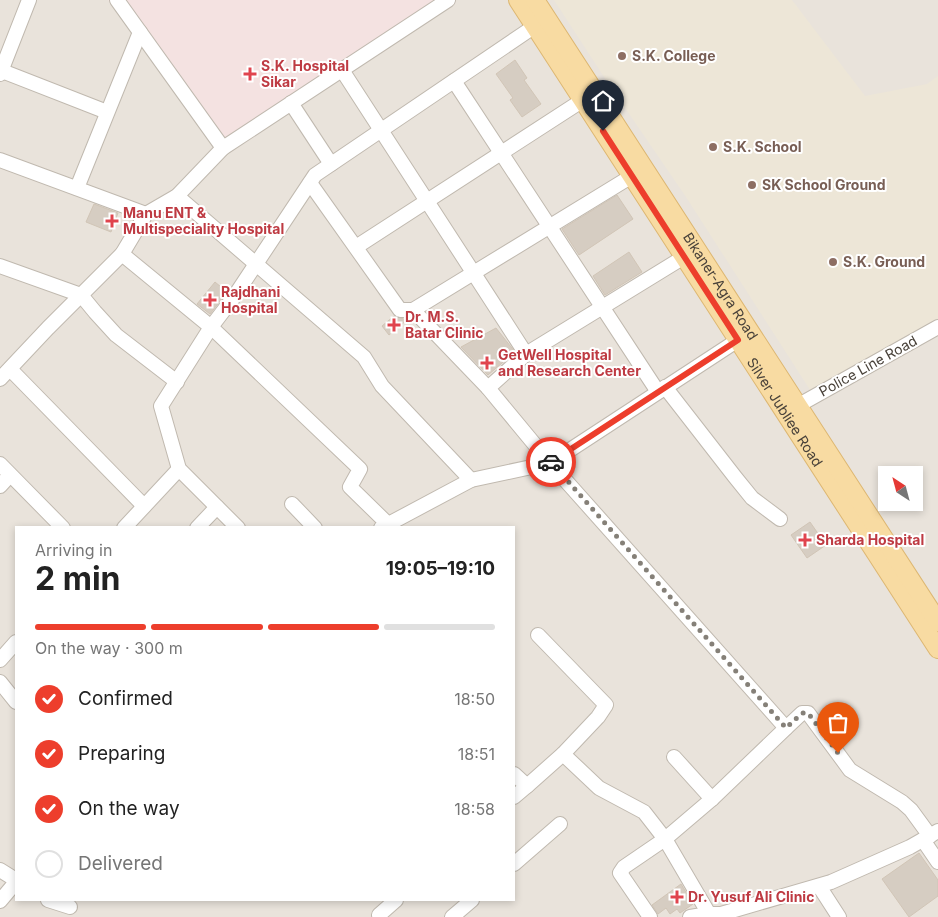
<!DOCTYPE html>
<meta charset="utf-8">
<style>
body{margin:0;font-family:Inter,sans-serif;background:#f2f2f2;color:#222;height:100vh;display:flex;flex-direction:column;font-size:19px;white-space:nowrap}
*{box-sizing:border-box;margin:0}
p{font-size:16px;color:#767676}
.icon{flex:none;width:28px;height:28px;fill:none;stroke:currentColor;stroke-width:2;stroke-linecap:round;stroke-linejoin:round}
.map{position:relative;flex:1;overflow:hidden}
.panel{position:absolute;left:15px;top:526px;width:500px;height:375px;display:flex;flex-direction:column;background:#fff;border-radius:0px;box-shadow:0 2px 8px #0003}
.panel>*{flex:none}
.needle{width:32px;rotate:324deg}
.tools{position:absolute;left:878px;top:466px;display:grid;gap:10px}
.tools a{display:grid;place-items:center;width:45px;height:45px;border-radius:0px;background:#fff;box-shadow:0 2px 8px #0003;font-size:25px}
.pin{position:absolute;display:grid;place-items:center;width:42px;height:42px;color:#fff;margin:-51px -21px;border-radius:50% 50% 50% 0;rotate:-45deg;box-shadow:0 0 5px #0007}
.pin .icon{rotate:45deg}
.courier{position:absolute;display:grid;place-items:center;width:50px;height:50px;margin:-25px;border:4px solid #ed3e2c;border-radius:50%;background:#fff;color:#222;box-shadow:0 1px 6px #0007}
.overview em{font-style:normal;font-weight:700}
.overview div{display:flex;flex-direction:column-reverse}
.overview{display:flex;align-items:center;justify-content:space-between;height:85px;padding:0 20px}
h1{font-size:32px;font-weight:700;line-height:38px}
.bar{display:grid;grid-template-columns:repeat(4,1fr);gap:8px 5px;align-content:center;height:60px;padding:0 20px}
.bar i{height:6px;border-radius:4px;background:#e0e0e0}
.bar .on{background:#ed3e2c}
.bar p{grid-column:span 4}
ol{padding:0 20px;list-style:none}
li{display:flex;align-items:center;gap:15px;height:55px}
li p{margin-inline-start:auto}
li .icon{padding:5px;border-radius:50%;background:#ed3e2c;color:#fff;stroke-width:4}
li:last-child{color:#767676}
li i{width:28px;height:28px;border:2px solid #e0e0e0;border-radius:50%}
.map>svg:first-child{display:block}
.residential{fill:#e9e3db;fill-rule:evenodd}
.education{fill:#ede6d7}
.medical{fill:#f4e2e1}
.building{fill:#d6cdc2;stroke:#d1c5b6}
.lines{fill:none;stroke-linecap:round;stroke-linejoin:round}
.minor-casing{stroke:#c0b9af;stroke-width:16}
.major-casing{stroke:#ddb772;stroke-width:20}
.minor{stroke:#fff;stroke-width:14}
.major{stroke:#f8dba2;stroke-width:18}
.done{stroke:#858078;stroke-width:5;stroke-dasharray:0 9}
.route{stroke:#ed3e2c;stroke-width:6}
.education-dot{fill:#8d6e63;stroke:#fff;stroke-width:2}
.health-dot{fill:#e0444e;stroke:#fff;stroke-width:2}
.labels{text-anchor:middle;stroke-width:4;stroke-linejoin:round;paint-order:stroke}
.education-label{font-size:14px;font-weight:bold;fill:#785e54;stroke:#fff;text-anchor:start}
.health-label{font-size:14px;font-weight:bold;fill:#be3a42;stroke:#fff;text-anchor:start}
.street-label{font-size:14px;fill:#49423a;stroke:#fff}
</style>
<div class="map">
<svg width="938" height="917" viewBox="0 0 938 917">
<rect width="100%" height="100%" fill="#f5f2ec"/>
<path class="residential" d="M 0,0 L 938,0 L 938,917 L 0,917 ZM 886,475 L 914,475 L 914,502 L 886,502 ZM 16,528 L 514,528 L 514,900 L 16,900 Z"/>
<path class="education" d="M 554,0 L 792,0 L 865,96 L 927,84 L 938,76 L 938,327 L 814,396 L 686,197 L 608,83 Z"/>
<path class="medical" d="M 108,0 L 448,0 L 223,148 Z"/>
<g class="building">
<path d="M 515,60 L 527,78 L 524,80 L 541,104 L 522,117 L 510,100 L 513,98 L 496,74 Z"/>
<path d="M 617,195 L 633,219 L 579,255 L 562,229 Z"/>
<path d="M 94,204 L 118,213 L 111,232 L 86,222 Z"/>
<path d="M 629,252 L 642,272 L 605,295 L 593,276 Z"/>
<path d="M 215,282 L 227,292 L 210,314 L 197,304 Z"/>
<path d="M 394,316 L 407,320 L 389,335 L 382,326 Z"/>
<path d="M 496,328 L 515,352 L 488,375 L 461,347 Z"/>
<path d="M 810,522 L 826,545 L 807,558 L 791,535 Z"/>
<path d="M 919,853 L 938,880 L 938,896 L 909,917 L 882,879 Z"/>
<path d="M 681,884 L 693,904 L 680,913 L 677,909 L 670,914 L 666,908 L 658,914 L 652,905 Z"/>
</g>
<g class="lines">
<g class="minor-casing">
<g id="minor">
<path d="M 117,0 L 223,148"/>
<path d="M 342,70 L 526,354 L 488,388 L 550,463 L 786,728 L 712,799 L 665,839 L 644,812 L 599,788 L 563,754 L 527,786"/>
<path d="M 2,71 L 107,112"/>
<path d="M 0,74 L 29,0"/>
<path d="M 454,81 L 658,392"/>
<path d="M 291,103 L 331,164"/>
<path d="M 0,160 L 146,214"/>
<path d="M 310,183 L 400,310 L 413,310"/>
<path d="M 77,188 L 140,32"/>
<path d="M 177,196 L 364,357 L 382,386 L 471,480"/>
<path d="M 356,247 L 583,100"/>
<path d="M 122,254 L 211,327 L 360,469 L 350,487 L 392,528"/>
<path d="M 0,266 L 81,295 L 95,312 L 116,335 L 177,382"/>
<path d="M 526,354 L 684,257"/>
<path d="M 10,369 L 144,506"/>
<path d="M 0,379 L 48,328 L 122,254 L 146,214 L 177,196 L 223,148 L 448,0"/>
<path d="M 665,387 L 735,477 L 752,498 L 780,519"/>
<path d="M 488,388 L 413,310 L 632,176"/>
<path d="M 790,410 L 938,327"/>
<path d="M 0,464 L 63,528"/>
<path d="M 0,486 L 10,475"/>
<path d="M 292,504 L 315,528"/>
<path d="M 124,528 L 179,469"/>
<path d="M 197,528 L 217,507"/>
<path d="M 238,528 L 179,469 L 161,406 L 211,327 L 234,297 L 315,175 L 535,26"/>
<path d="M 381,528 L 471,480 L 550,463 L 738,340"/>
<path d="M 538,635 L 606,705 L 598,717 L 563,754"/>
<path d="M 0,660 L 16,642"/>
<path d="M 0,682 L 16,702"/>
<path d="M 786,728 L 802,713 L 808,713 L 850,770 L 902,802 L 911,810 L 930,836"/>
<path d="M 674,757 L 712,799"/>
<path d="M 514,774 L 527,786 L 514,797"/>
<path d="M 923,840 L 938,862"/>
<path d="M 514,864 L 560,824"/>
<path d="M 0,870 L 16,880"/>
<path d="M 819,886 L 839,917"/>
<path d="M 48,900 L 70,907"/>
<path d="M 0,901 L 16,882"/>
<path d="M 379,915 L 396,900"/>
<path d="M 452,917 L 472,900"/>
<path d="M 650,917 L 620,873 L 624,867 L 665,839 L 709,914 L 721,914 L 831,882 L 910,847 L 938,831"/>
<path d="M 690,917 L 709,914"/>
</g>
</g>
<g class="major-casing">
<g id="major">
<path id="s1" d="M 518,0 L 938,649"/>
<path id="s2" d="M 535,0 L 938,622"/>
</g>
</g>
<use href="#minor" class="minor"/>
<use href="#major" class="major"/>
</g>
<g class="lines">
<path class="done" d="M 551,462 L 786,728 L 802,713 L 808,713 L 838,753"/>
<path class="route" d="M 551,462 L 738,340 L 603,131"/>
</g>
<g class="education-dot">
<circle cx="622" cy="56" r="5"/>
<circle cx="713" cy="147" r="5"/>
<circle cx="752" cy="185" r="5"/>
<circle cx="833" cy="262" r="5"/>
</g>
<g class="health-dot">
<path d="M247.5 66.5h5v5h5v5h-5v5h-5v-5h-5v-5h5z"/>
<path d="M109.5 213.5h5v5h5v5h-5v5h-5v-5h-5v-5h5z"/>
<path d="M207.5 292.5h5v5h5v5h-5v5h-5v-5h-5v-5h5z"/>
<path d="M391.5 317.5h5v5h5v5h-5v5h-5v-5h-5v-5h5z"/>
<path d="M484.5 355.5h5v5h5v5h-5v5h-5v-5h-5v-5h5z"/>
<path d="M802.5 532.5h5v5h5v5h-5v5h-5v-5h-5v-5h5z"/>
<path d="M674.5 889.5h5v5h5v5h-5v5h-5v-5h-5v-5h5z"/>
</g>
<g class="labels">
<g class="education-label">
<text x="632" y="61">S.K. College</text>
<text x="723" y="152">S.K. School</text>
<text x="762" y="190">SK School Ground</text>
<text x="843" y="267">S.K. Ground</text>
</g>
<g class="health-label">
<text x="261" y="71">S.K. Hospital<tspan x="261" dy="16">Sikar</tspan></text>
<text x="123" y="218">Manu ENT &amp;<tspan x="123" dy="16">Multispeciality Hospital</tspan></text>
<text x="221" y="297">Rajdhani<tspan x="221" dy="16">Hospital</tspan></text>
<text x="405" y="322">Dr. M.S.<tspan x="405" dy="16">Batar Clinic</tspan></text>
<text x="498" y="360">GetWell Hospital<tspan x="498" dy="16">and Research Center</tspan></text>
<text x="816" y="545">Sharda Hospital</text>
<text x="688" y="902">Dr. Yusuf Ali Clinic</text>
</g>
<g class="street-label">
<text dy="5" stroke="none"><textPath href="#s2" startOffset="341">Bikaner-Agra Road</textPath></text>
<text transform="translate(868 366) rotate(-29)" y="5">Police Line Road</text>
<text dy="5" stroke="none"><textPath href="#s1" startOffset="491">Silver Jubliee Road</textPath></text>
</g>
</g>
</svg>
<div class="tools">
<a><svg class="needle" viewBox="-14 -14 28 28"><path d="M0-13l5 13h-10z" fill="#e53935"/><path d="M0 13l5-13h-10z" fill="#767676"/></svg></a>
</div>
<div class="pin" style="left:838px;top:753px;background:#ea580c"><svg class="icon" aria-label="bag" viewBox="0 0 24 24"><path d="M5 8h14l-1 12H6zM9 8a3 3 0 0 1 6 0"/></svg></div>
<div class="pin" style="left:603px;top:131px;background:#1f2937"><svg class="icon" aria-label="home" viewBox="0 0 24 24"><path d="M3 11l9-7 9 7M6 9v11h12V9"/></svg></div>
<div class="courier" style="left:551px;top:462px"><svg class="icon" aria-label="car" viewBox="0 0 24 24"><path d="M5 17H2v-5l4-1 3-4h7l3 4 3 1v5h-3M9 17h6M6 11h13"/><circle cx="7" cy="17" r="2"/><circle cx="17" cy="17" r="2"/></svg></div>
<section class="panel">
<div class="overview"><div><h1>2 min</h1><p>Arriving in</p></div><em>19:05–19:10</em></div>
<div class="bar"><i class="on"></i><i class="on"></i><i class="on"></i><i></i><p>On the way · 300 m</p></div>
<ol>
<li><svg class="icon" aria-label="check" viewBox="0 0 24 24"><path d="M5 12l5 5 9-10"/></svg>Confirmed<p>18:50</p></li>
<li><svg class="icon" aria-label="check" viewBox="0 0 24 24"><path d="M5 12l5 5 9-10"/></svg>Preparing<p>18:51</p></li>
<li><svg class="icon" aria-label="check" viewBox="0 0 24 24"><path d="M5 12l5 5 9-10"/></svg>On the way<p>18:58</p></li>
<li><i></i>Delivered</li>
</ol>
</section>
</div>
